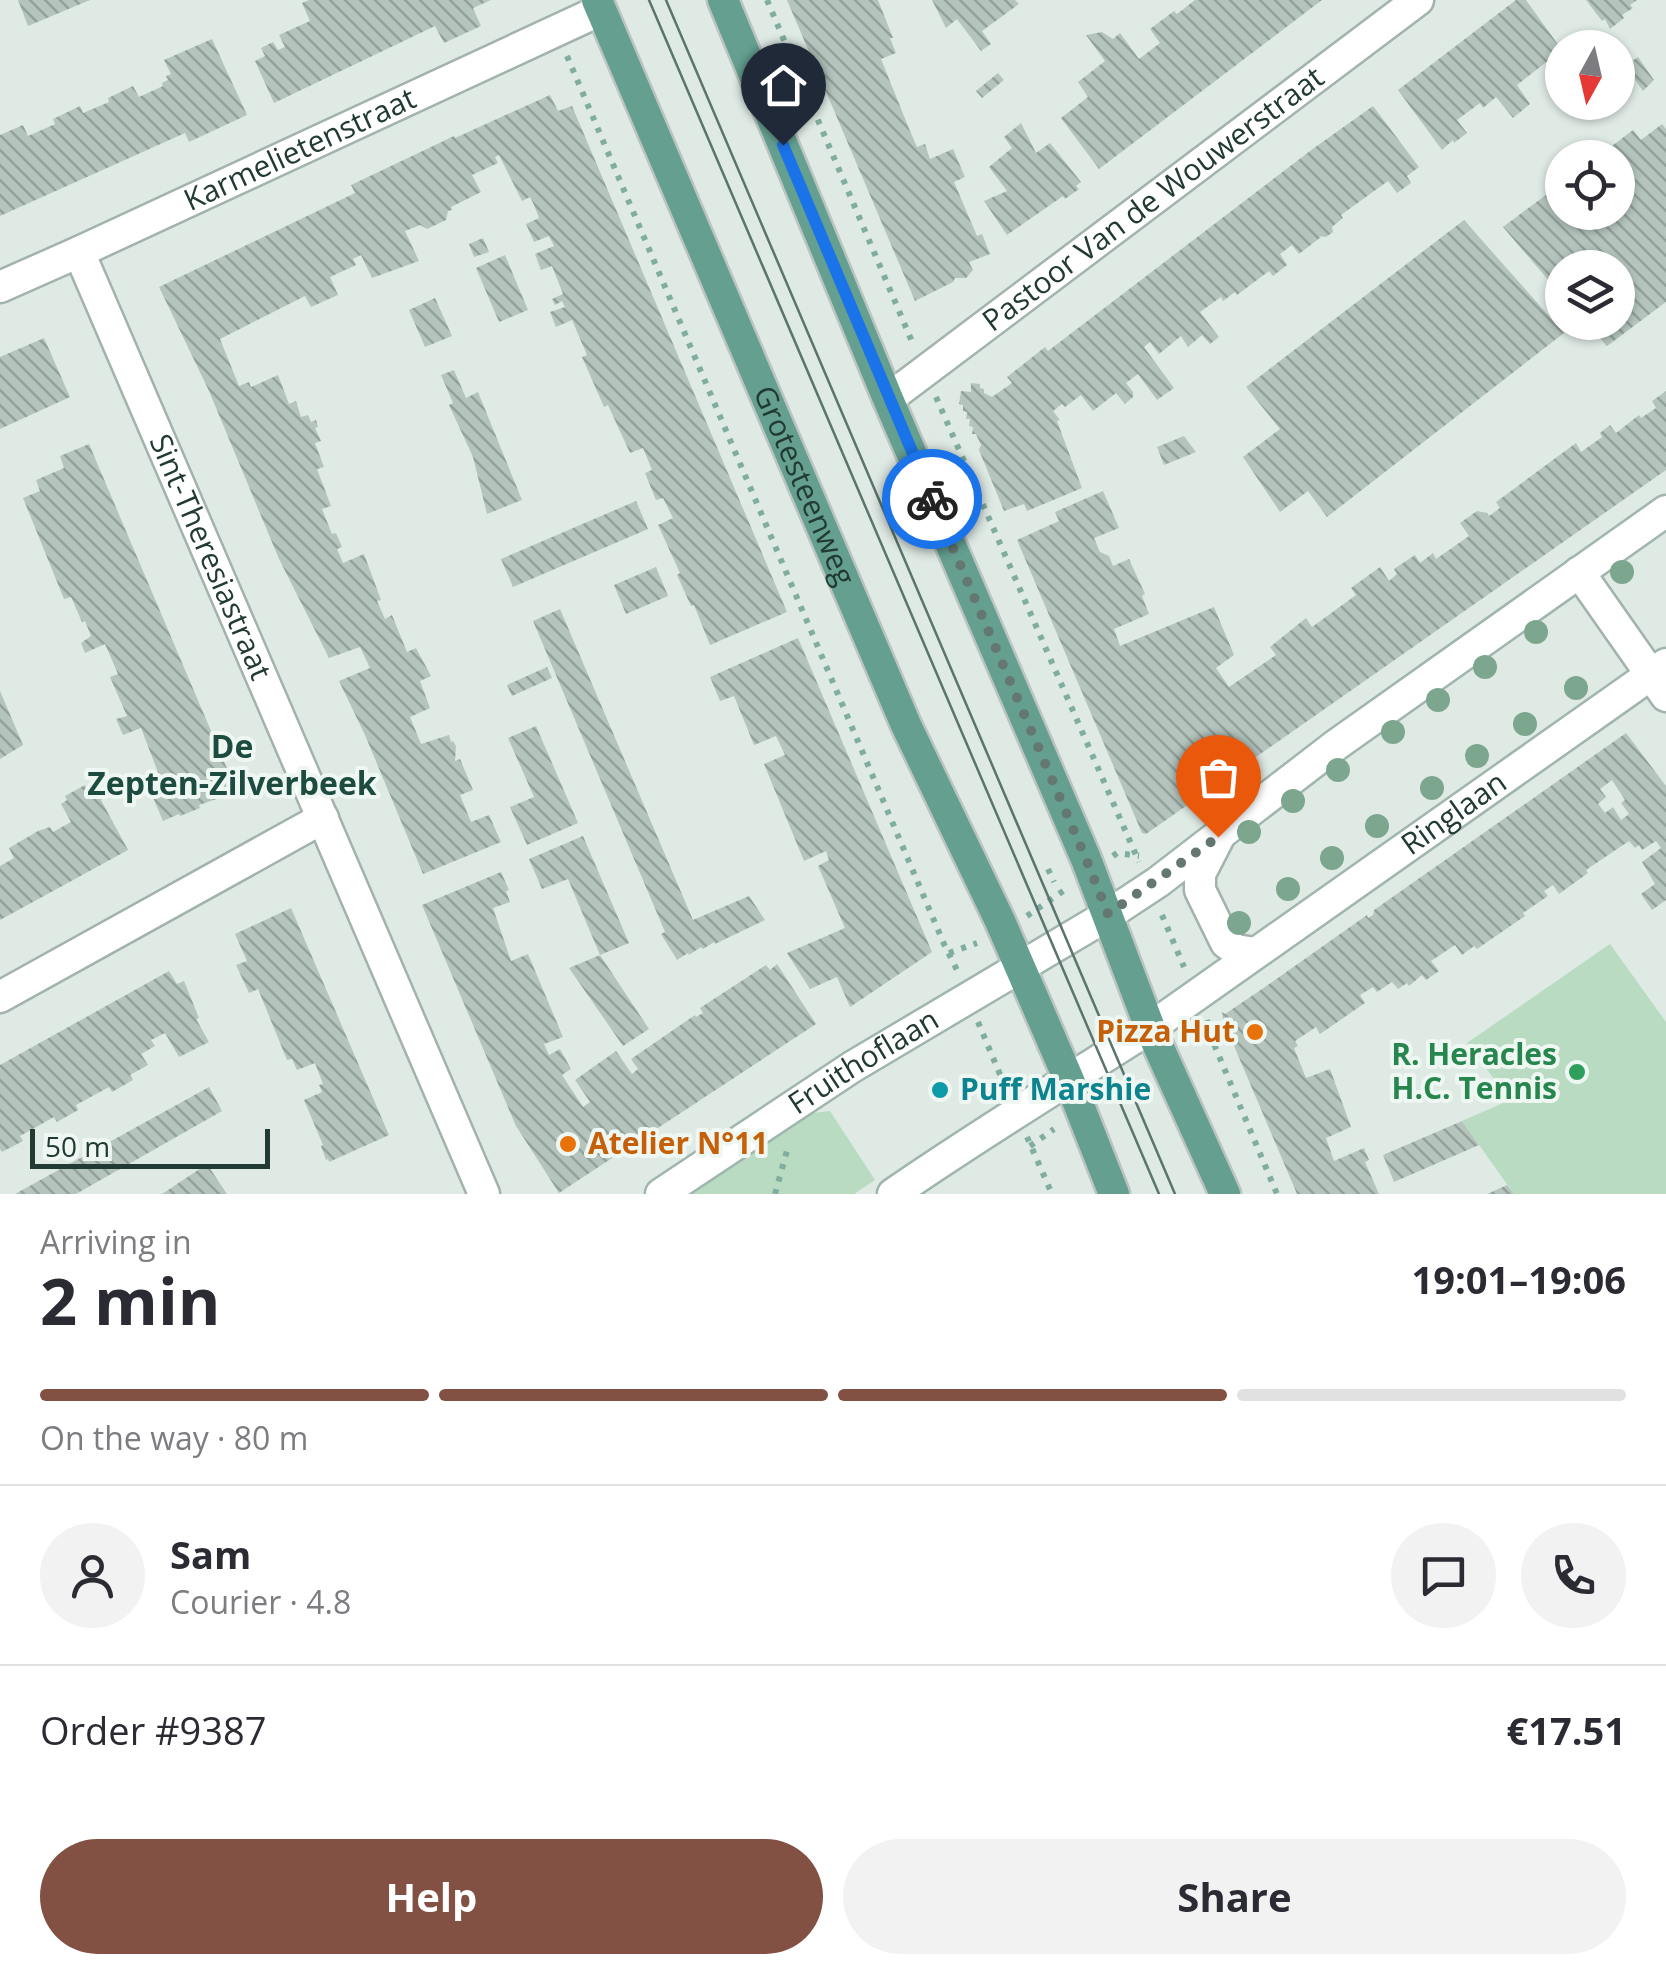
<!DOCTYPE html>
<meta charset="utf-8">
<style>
body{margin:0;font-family:"Open Sans",sans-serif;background:#f2f2f3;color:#2b2b33;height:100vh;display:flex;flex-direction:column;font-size:38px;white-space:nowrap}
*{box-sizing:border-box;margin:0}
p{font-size:32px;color:#7c7c81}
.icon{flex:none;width:55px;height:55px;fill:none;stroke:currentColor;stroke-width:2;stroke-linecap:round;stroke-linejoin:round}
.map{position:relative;height:1194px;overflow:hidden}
.panel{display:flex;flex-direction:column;background:#fff;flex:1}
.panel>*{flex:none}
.needle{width:65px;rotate:188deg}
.fabs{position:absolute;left:1545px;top:30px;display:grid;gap:20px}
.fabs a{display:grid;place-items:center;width:90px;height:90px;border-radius:50%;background:#fff;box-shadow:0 2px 8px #0004;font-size:50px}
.scale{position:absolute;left:30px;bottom:25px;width:240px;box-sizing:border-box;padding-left:10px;border:5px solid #213a33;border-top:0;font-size:28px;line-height:35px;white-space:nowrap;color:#213a33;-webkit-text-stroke:8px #eff7f3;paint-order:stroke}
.pin{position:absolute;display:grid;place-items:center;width:85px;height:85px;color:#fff;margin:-102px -42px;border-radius:50% 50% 50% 0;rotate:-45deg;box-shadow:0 0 10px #0007}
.pin .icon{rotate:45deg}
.courier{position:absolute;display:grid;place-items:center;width:100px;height:100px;margin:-50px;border:8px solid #1a73e8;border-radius:50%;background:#fff;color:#222;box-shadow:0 2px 12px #0007}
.summary em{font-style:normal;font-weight:700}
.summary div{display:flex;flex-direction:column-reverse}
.summary{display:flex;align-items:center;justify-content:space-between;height:170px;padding:0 40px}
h1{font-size:65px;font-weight:700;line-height:75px}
.bar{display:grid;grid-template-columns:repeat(4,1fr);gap:15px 10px;align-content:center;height:120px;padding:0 40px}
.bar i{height:12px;border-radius:8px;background:#e1e1e2}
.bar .active{background:#835044}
.bar p{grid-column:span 4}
.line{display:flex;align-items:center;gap:25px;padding:0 40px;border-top:2px solid #e1e1e2}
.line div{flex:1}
.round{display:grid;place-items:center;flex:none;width:105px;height:105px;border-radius:52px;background:#f2f2f3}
.action{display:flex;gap:20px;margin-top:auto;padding:20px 40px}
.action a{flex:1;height:115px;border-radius:60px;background:#835044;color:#fff;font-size:40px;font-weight:700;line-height:115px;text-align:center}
.action a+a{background:#f2f2f3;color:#2b2b33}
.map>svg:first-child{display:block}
.park{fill:#b8dbc1}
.building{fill:url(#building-back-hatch);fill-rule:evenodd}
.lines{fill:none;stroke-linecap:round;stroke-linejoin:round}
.street-casing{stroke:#a2b2ac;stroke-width:35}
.secondary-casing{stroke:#9fb5ad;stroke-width:35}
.primary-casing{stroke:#bcc4c2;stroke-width:35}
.path{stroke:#80ad9f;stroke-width:6;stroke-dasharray:5 8;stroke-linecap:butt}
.street{stroke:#fff;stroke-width:30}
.secondary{stroke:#fff;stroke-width:30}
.primary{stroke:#649f8f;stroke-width:30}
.tram{stroke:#5b756e;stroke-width:2.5}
.tree{fill:#7da68e}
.done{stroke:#647871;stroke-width:10;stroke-dasharray:0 18}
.route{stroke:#1a73e8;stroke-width:12}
.food-dot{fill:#e8710a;stroke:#eff7f3;stroke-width:4}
.leisure-dot{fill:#2e9e5b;stroke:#eff7f3;stroke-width:4}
.culture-dot{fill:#0f9aa8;stroke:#eff7f3;stroke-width:4}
.labels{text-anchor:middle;stroke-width:8;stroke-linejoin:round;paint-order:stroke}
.street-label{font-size:30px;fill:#213a33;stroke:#eff7f3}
.food-label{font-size:30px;font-weight:bold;fill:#c56008;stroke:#eff7f3;text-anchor:end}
.leisure-label{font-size:30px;font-weight:bold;fill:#27864d;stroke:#eff7f3;text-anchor:end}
.culture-label{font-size:30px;font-weight:bold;fill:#0d838f;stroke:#eff7f3;text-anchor:start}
.neighbourhood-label{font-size:32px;font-weight:bold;fill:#1d4b40;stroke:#eff7f3}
</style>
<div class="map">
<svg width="1666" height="1194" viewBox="0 0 1666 1194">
<defs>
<pattern id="building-back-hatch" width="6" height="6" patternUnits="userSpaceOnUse" patternTransform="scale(2.5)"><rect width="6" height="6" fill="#b5c5be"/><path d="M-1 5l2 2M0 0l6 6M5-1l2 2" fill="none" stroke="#93a19b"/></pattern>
</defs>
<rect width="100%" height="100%" fill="#dfeae5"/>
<g class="park">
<path d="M 1610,944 L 1666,1022 L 1666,1194 L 1514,1194 L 1462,1121 L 1510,1100 L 1467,1043 Z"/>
<path d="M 830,1111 L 875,1180 L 854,1194 L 683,1194 L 804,1114 Z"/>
</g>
<g class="building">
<path d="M 18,0 L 90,0 L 28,26 Z"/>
<path d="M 309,0 L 491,0 L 473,8 L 481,26 L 444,43 L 435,26 L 274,103 L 255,61 L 265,56 L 261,48 L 273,42 L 278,50 L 285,47 L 279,35 L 310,21 L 302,3 Z"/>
<path d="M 787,0 L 878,0 L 893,38 L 890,38 L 896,53 L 881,59 L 910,131 L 917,147 L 925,144 L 930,159 L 953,149 L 965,177 L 954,182 L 977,236 L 982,234 L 990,254 L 969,262 L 973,270 L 966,278 L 955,278 L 953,282 L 915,301 Z"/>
<path d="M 932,0 L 1015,0 L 1019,4 L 982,31 L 991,44 L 981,51 L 957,19 L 946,28 Z"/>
<path d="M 1195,0 L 1322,0 L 1099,169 L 1061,118 L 1088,97 L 1078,82 L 1105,61 L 1086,35 L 1102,32 L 1113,39 L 1120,33 L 1139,59 L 1160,43 L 1150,29 L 1174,11 L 1177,14 Z"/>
<path d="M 1516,0 L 1526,0 L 1562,50 L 1517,85 L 1530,104 L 1513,118 L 1496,97 L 1483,108 L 1480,103 L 1457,120 L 1467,133 L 1454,143 L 1453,140 L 1442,150 L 1398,90 Z"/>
<path d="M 1586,0 L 1637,0 L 1630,5 L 1633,8 L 1622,15 L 1624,18 L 1610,29 L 1605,19 L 1602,21 Z"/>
<path d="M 212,39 L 247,115 L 189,142 L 185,133 L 0,216 L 0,135 L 23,125 L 28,136 L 55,124 L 53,119 L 80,106 L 83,113 L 109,102 L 108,98 L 133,86 L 139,97 L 163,86 L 162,83 L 168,80 L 166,76 L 171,74 L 164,60 Z"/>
<path d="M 1638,57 L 1654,80 L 1643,91 L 1625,66 Z"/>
<path d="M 998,73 L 1004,80 L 982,98 L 976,91 Z"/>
<path d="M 550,95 L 558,111 L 572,106 L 787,612 L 710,645 L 694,605 L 691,606 L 677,575 L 680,573 L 658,525 L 673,518 L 663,498 L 656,500 L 645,473 L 652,470 L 643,448 L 630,453 L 608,405 L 604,407 L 582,357 L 587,355 L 572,320 L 556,327 L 550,312 L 565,307 L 562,301 L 555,305 L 552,299 L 563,294 L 552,266 L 541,270 L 535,254 L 554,246 L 549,236 L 534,242 L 526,224 L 539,218 L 534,205 L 530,197 L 522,201 L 499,155 L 495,157 L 498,163 L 472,175 L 481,192 L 451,207 L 452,210 L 448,211 L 446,220 L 427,229 L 420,225 L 405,231 L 419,261 L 372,278 L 361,255 L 353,259 L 356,265 L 330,277 L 338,295 L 311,307 L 305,296 L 220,339 L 239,386 L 249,382 L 251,387 L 278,375 L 289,404 L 296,401 L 301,417 L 308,415 L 311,422 L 316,420 L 318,427 L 315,428 L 321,441 L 315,443 L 324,467 L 317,469 L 331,506 L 322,509 L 332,534 L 336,533 L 342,547 L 337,549 L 343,563 L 364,554 L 381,600 L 377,601 L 385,619 L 392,615 L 407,652 L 416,648 L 431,676 L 420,681 L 430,708 L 410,717 L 421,744 L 449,735 L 451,742 L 453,741 L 456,746 L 455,761 L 460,759 L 473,790 L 460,795 L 471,822 L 489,815 L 501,842 L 423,874 L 365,735 L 339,681 L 370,668 L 360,647 L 329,658 L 279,559 L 209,391 L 159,287 L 355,193 L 351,185 L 454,136 L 455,138 Z"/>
<path d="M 1373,106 L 1419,167 L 1407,176 L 1411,183 L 1397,193 L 1388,181 L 1341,215 L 1343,218 L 1332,227 L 1333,232 L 1326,237 L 1319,236 L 1321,237 L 1299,254 L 1292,245 L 1280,254 L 1287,265 L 1273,276 L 1269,271 L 1237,295 L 1235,292 L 1223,301 L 1221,297 L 1200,312 L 1219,337 L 1210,344 L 1202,335 L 1188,347 L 1181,336 L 1159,354 L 1150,342 L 1144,347 L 1174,388 L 1157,400 L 1138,374 L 1126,383 L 1133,392 L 1133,397 L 1125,404 L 1116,393 L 1093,411 L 1081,395 L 1065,407 L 1062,404 L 1053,411 L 1060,420 L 1057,421 L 1082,488 L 1027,511 L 1024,504 L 1004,511 L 979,450 L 981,445 L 976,434 L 972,434 L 973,427 L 969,426 L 970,419 L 966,419 L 967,412 L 963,411 L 963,405 L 959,404 L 961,391 L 971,392 L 971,383 L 980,384 L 980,388 L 984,389 L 984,393 L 992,397 L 1012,383 L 1007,377 L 1045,347 L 1048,351 L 1314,148 Z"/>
<path d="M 1021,123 L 1036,153 L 1050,143 L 1081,182 L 1076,186 L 1079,189 L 1065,199 L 1063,196 L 1007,235 L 984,201 L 1007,191 L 989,167 L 1012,148 L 1004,137 Z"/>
<path d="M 1662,124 L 1666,129 L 1666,302 L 1607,346 L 1586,322 L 1618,322 L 1618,268 L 1562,268 L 1562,296 L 1503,227 L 1562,183 L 1562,212 L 1618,212 L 1618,158 L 1596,158 L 1633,130 L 1641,140 Z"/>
<path d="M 1464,220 L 1564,333 L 1327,517 L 1308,491 L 1280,512 L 1243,457 L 1280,429 L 1246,387 Z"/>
<path d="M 483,238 L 489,252 L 474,257 L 469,244 Z"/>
<path d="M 505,255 L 528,310 L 499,322 L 476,268 Z"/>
<path d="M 435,298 L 452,336 L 425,347 L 409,310 Z"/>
<path d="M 44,338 L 70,397 L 0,429 L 0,357 Z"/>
<path d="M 454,370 L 466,398 L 478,392 L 522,500 L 487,514 L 473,457 L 449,405 L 453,403 L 441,375 Z"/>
<path d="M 1666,391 L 1666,470 L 1146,834 L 1142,833 L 1017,540 L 1059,521 L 1055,512 L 1103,491 L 1119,528 L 1094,538 L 1100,552 L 1109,556 L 1113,566 L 1129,559 L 1145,594 L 1142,596 L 1149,614 L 1114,629 L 1120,646 L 1214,607 L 1234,655 L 1216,668 L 1229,687 L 1276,655 L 1270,647 L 1306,618 L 1312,627 L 1356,595 L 1351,588 L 1380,567 L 1389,581 L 1397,574 L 1394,569 L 1415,555 L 1420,563 L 1433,553 L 1436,559 L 1469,536 L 1460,523 L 1477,511 L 1487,513 L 1489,516 L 1500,508 L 1496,502 L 1576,443 L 1581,452 L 1602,437 L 1600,433 L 1610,425 L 1616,433 L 1639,415 L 1641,418 L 1656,408 L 1652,401 Z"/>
<path d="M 1184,436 L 1196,452 L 1164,465 L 1157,447 Z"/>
<path d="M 89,444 L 237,792 L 199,805 L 200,808 L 180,816 L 179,814 L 163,821 L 146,781 L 159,775 L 141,728 L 123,735 L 116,719 L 127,716 L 110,677 L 118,674 L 105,644 L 85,653 L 81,643 L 91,636 L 85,621 L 82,622 L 71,597 L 64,599 L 23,498 L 40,491 L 36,480 L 64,468 L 60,456 Z"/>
<path d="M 636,501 L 648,529 L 513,587 L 501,559 Z"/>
<path d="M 656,567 L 668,596 L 626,614 L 614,585 Z"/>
<path d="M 560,609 L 693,920 L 749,896 L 765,920 L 715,944 L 714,942 L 703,949 L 701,947 L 689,955 L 688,953 L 677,960 L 661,934 L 665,932 L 533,621 Z"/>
<path d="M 798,638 L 932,952 L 850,1007 L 837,977 L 810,989 L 787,953 L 845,928 L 818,866 L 829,860 L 826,851 L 804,861 L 764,764 L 785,755 L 776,736 L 754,745 L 734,696 L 720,701 L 710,677 Z"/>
<path d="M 547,667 L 552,678 L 512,696 L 507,685 Z"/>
<path d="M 0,691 L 23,745 L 0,759 Z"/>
<path d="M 536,726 L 578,823 L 527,845 L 510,807 L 534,797 L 508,738 Z"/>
<path d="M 1626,733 L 1666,786 L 1666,900 L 1652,910 L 1641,894 L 1655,884 L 1642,862 L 1661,848 L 1656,841 L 1642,850 L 1639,845 L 1635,848 L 1629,841 L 1586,870 L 1588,873 L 1559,894 L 1553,885 L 1544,891 L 1548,896 L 1523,913 L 1525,916 L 1477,949 L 1474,946 L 1462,955 L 1455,945 L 1431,961 L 1439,971 L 1426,980 L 1422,975 L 1409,986 L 1407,983 L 1398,989 L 1392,982 L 1377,992 L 1373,987 L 1360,995 L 1365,1003 L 1320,1034 L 1316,1027 L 1295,1041 L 1298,1046 L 1294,1048 L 1306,1078 L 1330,1069 L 1351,1127 L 1326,1138 L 1334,1161 L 1364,1148 L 1369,1160 L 1365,1162 L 1379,1194 L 1297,1194 L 1223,1020 L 1222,1012 L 1225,1014 L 1265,987 L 1367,915 L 1368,918 L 1373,915 L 1374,910 ZM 1612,780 L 1625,800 L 1621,803 L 1629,814 L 1621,820 L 1613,807 L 1605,813 L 1598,804 L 1606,797 L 1600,789 Z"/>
<path d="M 100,784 L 108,795 L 101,800 L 128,850 L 0,920 L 0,866 L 14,858 L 9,848 L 38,831 L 50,827 L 53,832 L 71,822 L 61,804 L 67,800 L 65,796 L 85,785 L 87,790 Z"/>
<path d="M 583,836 L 629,943 L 600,955 L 649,1029 L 623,1046 L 569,968 L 600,955 L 568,879 L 542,889 L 529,859 Z"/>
<path d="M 501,872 L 509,890 L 506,891 L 510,902 L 493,908 L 511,961 L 528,954 L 563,1037 L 544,1044 L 549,1055 L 560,1049 L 571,1069 L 562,1075 L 583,1107 L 590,1102 L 575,1080 L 616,1051 L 632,1074 L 638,1069 L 631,1059 L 695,1015 L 696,1017 L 703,1013 L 700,1008 L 766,965 L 770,970 L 777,964 L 816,1024 L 559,1193 L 516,1126 L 422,905 Z"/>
<path d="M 291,908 L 389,1135 L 329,1162 L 328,1159 L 326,1160 L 321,1146 L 323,1145 L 304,1100 L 322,1092 L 319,1085 L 323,1084 L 315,1063 L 297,1070 L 292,1059 L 287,1060 L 258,989 L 249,993 L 236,965 L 247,961 L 235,934 Z"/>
<path d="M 169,971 L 177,984 L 184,981 L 199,1018 L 196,1019 L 209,1042 L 179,1057 L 165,1033 L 151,1040 L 155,1046 L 141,1054 L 148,1065 L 130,1075 L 133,1080 L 112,1092 L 109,1087 L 76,1105 L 78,1110 L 57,1122 L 54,1117 L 20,1136 L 23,1141 L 2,1152 L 0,1149 L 0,1065 Z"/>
<path d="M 209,1087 L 222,1111 L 76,1194 L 15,1194 Z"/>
<path d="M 1462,1121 L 1479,1145 L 1394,1182 L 1383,1155 Z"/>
<path d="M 207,1164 L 227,1194 L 162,1194 Z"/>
<path d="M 1507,1185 L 1514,1194 L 1487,1194 Z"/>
</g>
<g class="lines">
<g class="street-casing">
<g id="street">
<path id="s1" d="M 79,252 L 484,1194"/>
<path id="s2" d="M 0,287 L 79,252 L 601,10"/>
<path id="s3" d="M 888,399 L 1418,0"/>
<path d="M 1579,572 L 1666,696"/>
<path d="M 1219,837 L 1200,874 L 1200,890 L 1226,943 L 1236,950 L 1255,953"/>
<path d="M 0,997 L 323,818"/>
</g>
</g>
<g class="secondary-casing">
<g id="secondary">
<path id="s4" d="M 661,1194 L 852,1067 L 1108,915 L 1158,882 L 1336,745 L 1666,511"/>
<path id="s5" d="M 893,1194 C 977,1136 1064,1083 1150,1028 L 1666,664"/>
</g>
</g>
<g class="primary-casing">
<g id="primary">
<path id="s6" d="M 597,0 L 906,725 L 1000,921 L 1069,1080 L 1114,1194"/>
<path d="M 723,0 L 888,399 L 1086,859 L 1150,1028 L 1225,1194"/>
</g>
</g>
<g class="path">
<path d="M 767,0 L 913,344"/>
<path d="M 567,56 L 944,944 L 959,974"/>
<path d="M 936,397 L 1139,862"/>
<path d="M 1113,856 L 1117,853 L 1139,856"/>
<path d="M 1048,869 L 1054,882"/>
<path d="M 1162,915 L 1184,967"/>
<path d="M 1027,916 L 1066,889"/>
<path d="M 949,953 L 977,943"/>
<path d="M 1207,1020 L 1211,1037 L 1277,1194"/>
<path d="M 978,1022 L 1004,1084"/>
<path d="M 1027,1137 L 1052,1194"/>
<path d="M 1030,1146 L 1054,1129"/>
<path d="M 775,1194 L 788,1147"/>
</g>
<use href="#street" class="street"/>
<use href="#secondary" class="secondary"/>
<use href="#primary" class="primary"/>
<g class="tram">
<path d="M 649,0 L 1159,1194"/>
<path d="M 666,0 L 1175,1194"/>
</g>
</g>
<g class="tree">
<circle cx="1622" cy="572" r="12"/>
<circle cx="1536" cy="632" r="12"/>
<circle cx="1485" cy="667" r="12"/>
<circle cx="1576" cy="688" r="12"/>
<circle cx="1438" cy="700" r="12"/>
<circle cx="1525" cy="724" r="12"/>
<circle cx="1393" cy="732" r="12"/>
<circle cx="1477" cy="756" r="12"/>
<circle cx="1338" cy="770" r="12"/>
<circle cx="1432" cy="788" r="12"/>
<circle cx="1293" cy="801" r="12"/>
<circle cx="1377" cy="826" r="12"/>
<circle cx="1249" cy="832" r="12"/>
<circle cx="1332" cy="858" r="12"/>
<circle cx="1288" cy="889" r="12"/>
<circle cx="1239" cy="923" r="12"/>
</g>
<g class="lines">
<path class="done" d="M 932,499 L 1086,859 L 1108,914 L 1218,837"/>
<path class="route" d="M 783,145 L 932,499"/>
</g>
<g class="food-dot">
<circle cx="1255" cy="1032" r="10"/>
<circle cx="568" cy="1144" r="10"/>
</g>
<circle class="leisure-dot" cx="1577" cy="1072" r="10"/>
<circle class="culture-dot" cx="940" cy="1090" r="10"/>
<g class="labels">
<g class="street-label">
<text dy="10" stroke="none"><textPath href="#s2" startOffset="330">Karmelietenstraat</textPath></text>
<text dy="10" stroke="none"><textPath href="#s3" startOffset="332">Pastoor Van de Wouwerstraat</textPath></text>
<text dy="10" stroke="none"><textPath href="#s6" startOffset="528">Grotesteenweg</textPath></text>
<text dy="10" stroke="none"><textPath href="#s1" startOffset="332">Sint-Theresiastraat</textPath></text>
<text dy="10" stroke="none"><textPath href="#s5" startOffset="678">Ringlaan</textPath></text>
<text dy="10" stroke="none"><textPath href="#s4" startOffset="242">Fruithoflaan</textPath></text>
</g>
<g class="food-label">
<text x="1235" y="1042">Pizza Hut</text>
<text x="588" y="1154" text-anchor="start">Atelier N°11</text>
</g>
<g class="leisure-label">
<text x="1557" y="1065">R. Heracles<tspan x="1557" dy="34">H.C. Tennis</tspan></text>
</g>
<g class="culture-label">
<text x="960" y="1100">Puff Marshie</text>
</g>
<g class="neighbourhood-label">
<text x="232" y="758">De<tspan x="232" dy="37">Zepten-Zilverbeek</tspan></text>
</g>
</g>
</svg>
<div class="fabs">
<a><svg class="needle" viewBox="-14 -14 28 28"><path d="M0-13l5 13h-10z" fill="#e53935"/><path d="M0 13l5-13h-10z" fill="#7c7c81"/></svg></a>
<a><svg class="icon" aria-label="locate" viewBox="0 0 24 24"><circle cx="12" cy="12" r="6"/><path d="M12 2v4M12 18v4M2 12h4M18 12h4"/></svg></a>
<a><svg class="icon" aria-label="layers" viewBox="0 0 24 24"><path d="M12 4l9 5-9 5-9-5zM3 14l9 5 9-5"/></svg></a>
</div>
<div class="scale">50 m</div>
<div class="pin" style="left:1218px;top:837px;background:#ea580c"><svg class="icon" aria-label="bag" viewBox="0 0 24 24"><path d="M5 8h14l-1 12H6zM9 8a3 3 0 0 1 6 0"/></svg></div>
<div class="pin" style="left:783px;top:145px;background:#1f2937"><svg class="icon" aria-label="home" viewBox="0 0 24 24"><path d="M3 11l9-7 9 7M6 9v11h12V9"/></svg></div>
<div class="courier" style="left:932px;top:499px"><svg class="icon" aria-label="bike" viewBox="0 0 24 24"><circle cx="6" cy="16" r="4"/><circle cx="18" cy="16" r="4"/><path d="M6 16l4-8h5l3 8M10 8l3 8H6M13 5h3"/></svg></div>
</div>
<section class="panel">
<div class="summary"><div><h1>2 min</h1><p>Arriving in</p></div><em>19:01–19:06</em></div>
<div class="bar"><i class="active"></i><i class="active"></i><i class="active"></i><i></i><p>On the way · 80 m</p></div>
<div class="line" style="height:180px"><a class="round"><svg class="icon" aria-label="person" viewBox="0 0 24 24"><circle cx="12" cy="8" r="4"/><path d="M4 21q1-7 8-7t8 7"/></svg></a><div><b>Sam</b><p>Courier · 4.8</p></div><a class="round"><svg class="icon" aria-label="chat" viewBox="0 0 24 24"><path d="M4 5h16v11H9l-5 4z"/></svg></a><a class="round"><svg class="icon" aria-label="phone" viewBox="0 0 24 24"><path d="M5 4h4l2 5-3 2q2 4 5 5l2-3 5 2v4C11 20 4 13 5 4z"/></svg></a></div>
<div class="line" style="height:130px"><div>Order #9387</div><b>€17.51</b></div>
<div class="action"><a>Help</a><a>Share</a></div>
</section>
